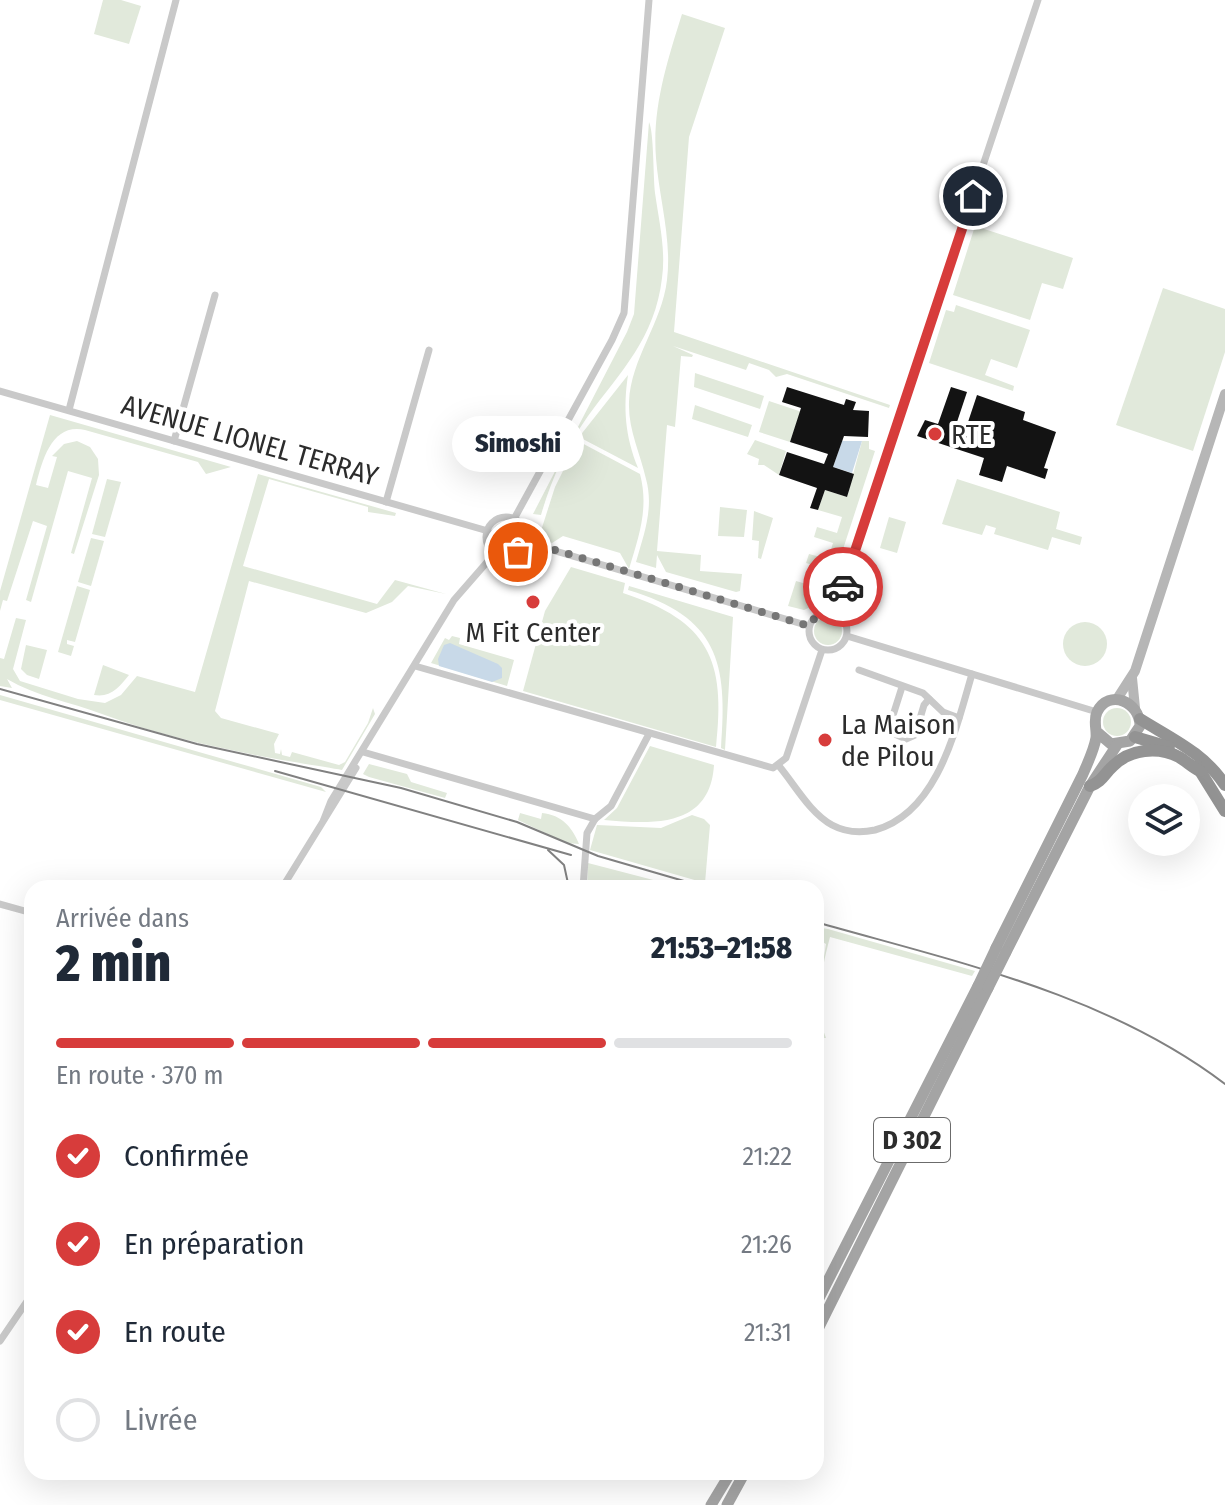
<!DOCTYPE html>
<html lang="fr">
<meta charset="utf-8">
<style>
body{margin:0;font-family:"Fira Sans Condensed",sans-serif;background:#f2f2f3;color:#1f2937;height:100vh;display:flex;flex-direction:column;font-size:30px;white-space:nowrap}
*{box-sizing:border-box;margin:0}
p{font-size:26px;color:#747a83}
.icon{flex:none;width:44px;height:44px;fill:none;stroke:currentColor;stroke-width:2;stroke-linecap:round;stroke-linejoin:round}
.map{position:relative;flex:1;overflow:hidden}
.drawer{position:absolute;left:24px;top:880px;width:800px;height:600px;display:flex;flex-direction:column;background:#fff;border-radius:24px;box-shadow:0 8px 32px #0002}
.drawer>*{flex:none}
.fabs{position:absolute;left:1128px;top:784px;display:grid;gap:16px}
.fabs a{display:grid;place-items:center;width:72px;height:72px;border-radius:50%;background:#fff;box-shadow:0 8px 32px #0002;font-size:40px}
.pin{position:absolute;display:grid;place-items:center;width:68px;height:68px;color:#fff;margin:-34px;border:4px solid #fff;border-radius:50%;box-shadow:0 2px 8px #0007}
.courier{position:absolute;display:grid;place-items:center;width:80px;height:80px;margin:-40px;border:6px solid #d73c3b;border-radius:50%;background:#fff;color:#222;box-shadow:0 2px 10px #0007}
.bubble{position:absolute;height:56px;border-radius:28px;background:#fff;box-shadow:0 8px 32px #0002;font-size:26px;font-weight:800;line-height:56px;text-align:center}
.headline em{font-style:normal;font-weight:800}
.headline div{display:flex;flex-direction:column-reverse}
.headline{display:flex;align-items:center;justify-content:space-between;height:136px;padding:0 32px}
h1{font-size:52px;font-weight:800;line-height:60px}
.bar{display:grid;grid-template-columns:repeat(4,1fr);gap:12px 8px;align-content:center;height:96px;padding:0 32px}
.bar i{height:10px;border-radius:6px;background:#e0e1e3}
.bar .current{background:#d73c3b}
.bar p{grid-column:span 4}
ol{padding:0 32px;list-style:none}
li{display:flex;align-items:center;gap:24px;height:88px}
li p{margin-inline-start:auto}
li .icon{padding:8px;border-radius:50%;background:#d73c3b;color:#fff;stroke-width:4}
li:last-child{color:#747a83}
li i{width:44px;height:44px;border:4px solid #e0e1e3;border-radius:50%}
.map>svg:first-child{display:block}
.green{fill:#e1e9db}
.water{fill:#c8d9e8}
.building{fill:#131313}
.lines{fill:none;stroke-linecap:round;stroke-linejoin:round}
.street{stroke:#c9c9c9;stroke-width:7}
.secondary{stroke:#b6b6b6;stroke-width:10}
.primary{stroke:#a4a4a4;stroke-width:11}
.highway{stroke:#939393;stroke-width:12}
.tram{stroke:#818181;stroke-width:2}
.primary-bridge{stroke:#a4a4a4;stroke-width:11}
.done{stroke:#767676;stroke-width:8;stroke-dasharray:0 14.4}
.route{stroke:#d73c3b;stroke-width:10}
.poi-dot{fill:#d73c3b;stroke:#fff;stroke-width:3}
.labels{text-anchor:middle;stroke-width:8;stroke-linejoin:round;paint-order:stroke}
.shield{fill:#fff;stroke:#6b6b6b;stroke-width:2}
.shield-label{font-size:26px;font-weight:bold;fill:#2c2c2c}
.poi-label{font-size:28px;fill:#2c2c2c;stroke:#fff;text-anchor:start}
.street-label{font-size:28px;fill:#2c2c2c;stroke:#fff}
</style>
<div class="map">
<svg width="1225" height="1505" viewBox="0 0 1225 1505">
<rect width="100%" height="100%" fill="#fff"/>
<g class="green">
<path d="M 103,0 L 121,0 L 141,6 L 129,44 L 94,34 Z"/>
<path d="M 682,14 L 725,28 L 689,137 L 674,332 L 890,405 L 889,408 L 787,374 L 776,377 L 769,370 L 749,363 L 746,370 L 673,346 L 693,355 L 692,357 L 681,356 L 675,427 L 667,425 L 657,551 L 701,555 L 700,571 L 742,574 L 740,591 L 736,592 L 666,572 L 657,555 L 656,568 L 636,562 C 644,534 654,508 646,479 C 640,452 628,430 629,402 C 631,358 662,323 667,280 C 672,239 659,198 656,158 C 652,108 667,62 682,14 Z"/>
<path d="M 649,122 C 654,133 653,175 655,193 C 659,221 666,250 662,278 C 655,338 621,371 588,416 C 566,447 551,480 541,515 L 533,514 L 627,332 L 634,314 Z"/>
<path d="M 975,226 L 1073,258 L 1063,289 L 1042,283 L 1030,320 L 953,295 Z"/>
<path d="M 1163,288 L 1225,309 L 1225,352 L 1193,451 L 1116,425 Z"/>
<path d="M 956,305 L 1030,330 L 1017,368 L 991,359 L 985,375 L 1014,386 L 1013,391 L 929,363 L 946,310 L 954,312 Z"/>
<path d="M 695,373 L 764,396 L 760,409 L 694,387 Z"/>
<path d="M 628,375 C 623,408 625,436 638,468 L 579,437 Z"/>
<path d="M 769,401 L 838,424 L 798,419 L 790,442 L 759,432 Z"/>
<path d="M 695,405 L 752,425 L 748,437 L 692,419 Z"/>
<path d="M 50,415 L 231,467 L 206,474 L 198,462 L 85,430 C 53,423 43,457 36,485 L 48,488 L 57,457 L 52,456 L 64,444 L 77,441 L 90,447 L 98,459 L 99,475 L 74,554 L 71,553 L 92,478 L 68,471 L 31,602 L 26,600 L 47,526 L 33,521 L 7,601 L 3,600 L 0,611 L 0,591 Z"/>
<path d="M 755,440 L 786,451 L 779,475 L 764,465 L 758,465 L 759,459 L 747,454 Z"/>
<path d="M 578,441 L 640,474 C 649,508 639,536 629,569 L 620,553 L 563,536 L 552,543 L 539,537 L 555,487 Z"/>
<path d="M 862,441 L 869,441 L 869,449 L 875,451 L 832,583 L 823,601 L 804,610 L 788,606 L 796,581 L 820,588 L 826,569 L 806,563 L 809,554 L 828,559 L 833,543 L 814,537 L 817,527 L 837,533 L 842,517 L 818,510 L 825,490 L 847,497 Z"/>
<path d="M 258,474 L 396,513 L 395,516 L 368,512 L 368,507 L 269,479 L 243,566 L 377,604 L 395,580 L 446,594 L 408,586 L 392,602 L 366,613 L 249,581 L 215,711 L 221,718 L 279,734 L 274,744 L 275,753 L 280,754 L 281,749 L 282,755 L 290,757 L 292,752 L 339,765 L 345,762 L 368,723 L 373,708 L 375,714 L 342,770 C 317,765 197,750 102,714 C 70,702 36,696 7,679 L 12,688 L 0,686 L 0,658 L 4,659 L 16,618 L 26,620 L 13,669 L 20,681 L 78,699 L 105,703 L 121,695 L 137,676 L 195,692 Z"/>
<path d="M 107,479 L 121,482 L 105,537 L 92,534 Z"/>
<path d="M 957,479 L 1060,512 L 1056,529 L 1082,537 L 1080,545 L 1052,537 L 1048,550 L 994,534 L 996,528 L 986,525 L 982,535 L 942,524 Z"/>
<path d="M 720,507 L 747,510 L 744,537 L 718,536 Z"/>
<path d="M 754,511 L 773,518 L 761,559 L 758,558 L 759,541 L 752,540 Z"/>
<path d="M 889,517 L 906,522 L 897,553 L 880,548 Z"/>
<circle cx="506" cy="536" r="14"/>
<path d="M 91,538 L 104,541 L 91,586 L 78,582 Z"/>
<path d="M 571,567 L 625,583 L 623,593 C 709,621 726,660 716,747 L 523,691 L 545,611 Z"/>
<path d="M 77,586 L 90,590 L 75,642 L 67,640 L 67,644 L 74,646 L 71,656 L 58,652 Z"/>
<path d="M 629,586 L 733,617 L 725,750 L 721,748 C 728,662 718,617 628,590 Z"/>
<circle cx="828" cy="631" r="14"/>
<circle cx="1085" cy="644" r="22"/>
<path d="M 452,636 L 460,638 L 459,644 L 514,660 L 507,686 L 431,663 L 445,638 L 449,640 Z"/>
<path d="M 26,645 L 47,650 L 39,679 L 27,675 L 21,669 Z"/>
<path d="M 103,665 L 129,675 C 119,687 111,698 94,695 Z"/>
<path d="M 0,695 L 321,787 L 326,792 L 0,700 Z"/>
<circle cx="1117" cy="722" r="14"/>
<path d="M 650,746 L 714,765 C 710,829 651,824 604,820 L 617,808 Z"/>
<path d="M 369,764 L 407,774 L 411,782 L 447,793 L 445,798 L 369,777 L 363,774 Z"/>
<path d="M 520,813 L 541,819 L 542,813 C 562,815 572,827 579,844 L 566,843 L 518,820 Z"/>
<path d="M 692,815 L 704,819 L 710,825 L 705,883 L 590,850 L 597,825 L 661,828 Z"/>
<path d="M 588,863 L 684,888 L 587,888 Z"/>
<path d="M 816,927 L 828,929 L 975,971 L 972,976 L 830,937 C 822,966 814,1009 826,1038 L 817,1038 L 816,1005 L 826,944 L 816,938 Z"/>
</g>
<g class="water">
<path d="M 842,441 L 862,441 L 852,473 L 833,467 Z"/>
<path d="M 450,643 L 498,664 L 502,668 L 502,678 L 492,682 L 439,666 L 438,659 L 444,645 Z"/>
</g>
<g class="building">
<path d="M 787,387 L 844,405 L 846,399 L 856,402 L 853,410 L 869,411 L 868,437 L 844,436 L 833,467 L 854,474 L 847,497 L 825,490 L 818,510 L 810,508 L 817,488 L 779,475 L 787,452 L 824,464 L 828,454 L 790,442 L 801,408 L 782,402 Z"/>
<path d="M 951,387 L 967,392 L 952,437 L 962,440 L 977,395 L 1025,412 L 1023,420 L 1056,432 L 1044,468 L 1048,469 L 1045,479 L 1007,466 L 1002,482 L 979,475 L 984,458 L 917,436 L 925,420 L 938,424 Z"/>
</g>
<g class="lines">
<g class="street">
<path d="M 0,391 L 488,531"/>
<path d="M 69,410 L 176,0"/>
<path d="M 174,441 L 215,295"/>
<path d="M 386,502 L 429,350"/>
<circle cx="506" cy="537" r="20"/>
<path d="M 514,519 L 612,340 L 624,313 L 649,0"/>
<path d="M 525,542 L 809,626"/>
<circle cx="828" cy="631" r="19"/>
<path d="M 834,613 L 1038,0"/>
<path d="M 847,636 L 1097,712"/>
<path d="M 415,666 L 773,768 L 786,758 L 822,650"/>
<path d="M 859,670 L 923,693 L 943,712 L 959,718"/>
<path d="M 902,687 L 888,731 L 906,739 L 915,735 L 924,705 L 929,699"/>
<path d="M 363,752 L 595,819"/>
<path d="M 779,766 C 795,785 810,813 832,825 C 845,832 861,833 875,830 C 938,813 956,728 972,674"/>
<path d="M 324,819 L 331,801 L 454,600 L 495,553"/>
<path d="M 282,888 L 356,768"/>
<path d="M 583,888 L 587,833 L 595,819 L 611,806 L 649,734"/>
<path d="M 0,904 L 32,913"/>
<path d="M 0,1341 L 32,1294"/>
</g>
<g class="secondary">
<path d="M 1132,678 L 1135,708"/>
<path d="M 1117,699 L 1135,671 L 1225,394"/>
</g>
<g class="primary">
<path d="M 996,948 L 1083,774 C 1088,762 1094,750 1096,738 C 1097,729 1093,721 1097,712 C 1109,688 1140,702 1140,726 L 1130,741 L 1111,744 L 1097,732"/>
<path d="M 1006,952 L 1090,786 L 1117,745"/>
<path d="M 816,1304 L 978,986"/>
<path d="M 816,1333 L 988,988"/>
<path d="M 711,1505 L 731,1472"/>
<path d="M 727,1505 L 745,1472"/>
</g>
<g class="highway">
<path d="M 1140,719 C 1172,739 1204,753 1225,785"/>
<path d="M 1135,737 L 1169,747"/>
<path d="M 1197,766 L 1225,811"/>
<path d="M 1090,786 C 1102,782 1104,774 1113,766 C 1130,749 1158,746 1179,757 C 1186,761 1192,767 1200,771"/>
</g>
<g class="tram">
<path d="M 0,689 L 197,744 L 401,788 L 517,822 L 598,856 L 708,888"/>
<path d="M 275,771 L 571,855"/>
<path d="M 548,850 L 564,865 L 569,888"/>
<path d="M 816,922 C 956,962 1107,994 1225,1084"/>
</g>
<g class="primary-bridge">
<path d="M 978,986 L 996,948"/>
<path d="M 988,988 L 1006,952"/>
</g>
</g>
<g class="lines">
<path class="done" d="M 518,552 L 525,542 L 535,544 L 809,626 L 816,616 L 834,613 L 843,587"/>
<path class="route" d="M 843,587 L 973,196"/>
</g>
<g class="poi-dot">
<circle cx="935" cy="434" r="8"/>
<circle cx="533" cy="602" r="8"/>
<circle cx="825" cy="740" r="8"/>
</g>
<g class="labels">
<rect class="shield" x="874" y="1118" width="76" height="44" rx="6"/>
<g class="shield-label">
<text x="912" y="1149">D 302</text>
</g>
<g class="poi-label">
<text x="951" y="444">RTE</text>
<text x="533" y="642" text-anchor="middle">M Fit Center</text>
<text x="841" y="734">La Maison<tspan x="841" dy="32">de Pilou</tspan></text>
</g>
<g class="street-label">
<text transform="translate(250 440) rotate(16)" y="10">AVENUE LIONEL TERRAY</text>
</g>
</g>
</svg>
<div class="fabs">
<a><svg class="icon" aria-label="layers" viewBox="0 0 24 24"><path d="M12 4l9 5-9 5-9-5zM3 14l9 5 9-5"/></svg></a>
</div>
<div class="pin" style="left:518px;top:552px;background:#ea580c"><svg class="icon" aria-label="bag" viewBox="0 0 24 24"><path d="M5 8h14l-1 12H6zM9 8a3 3 0 0 1 6 0"/></svg></div>
<div class="pin" style="left:973px;top:196px;background:#1f2937"><svg class="icon" aria-label="home" viewBox="0 0 24 24"><path d="M3 11l9-7 9 7M6 9v11h12V9"/></svg></div>
<div class="courier" style="left:843px;top:587px"><svg class="icon" aria-label="car" viewBox="0 0 24 24"><path d="M5 17H2v-5l4-1 3-4h7l3 4 3 1v5h-3M9 17h6M6 11h13"/><circle cx="7" cy="17" r="2"/><circle cx="17" cy="17" r="2"/></svg></div>
<div class="bubble" style="left:452px;top:416px;width:132px">Simoshi</div>
<section class="drawer">
<div class="headline"><div><h1>2 min</h1><p>Arrivée dans</p></div><em>21:53–21:58</em></div>
<div class="bar"><i class="current"></i><i class="current"></i><i class="current"></i><i></i><p>En route · 370 m</p></div>
<ol>
<li><svg class="icon" aria-label="check" viewBox="0 0 24 24"><path d="M5 12l5 5 9-10"/></svg>Confirmée<p>21:22</p></li>
<li><svg class="icon" aria-label="check" viewBox="0 0 24 24"><path d="M5 12l5 5 9-10"/></svg>En préparation<p>21:26</p></li>
<li><svg class="icon" aria-label="check" viewBox="0 0 24 24"><path d="M5 12l5 5 9-10"/></svg>En route<p>21:31</p></li>
<li><i></i>Livrée</li>
</ol>
</section>
</div>
